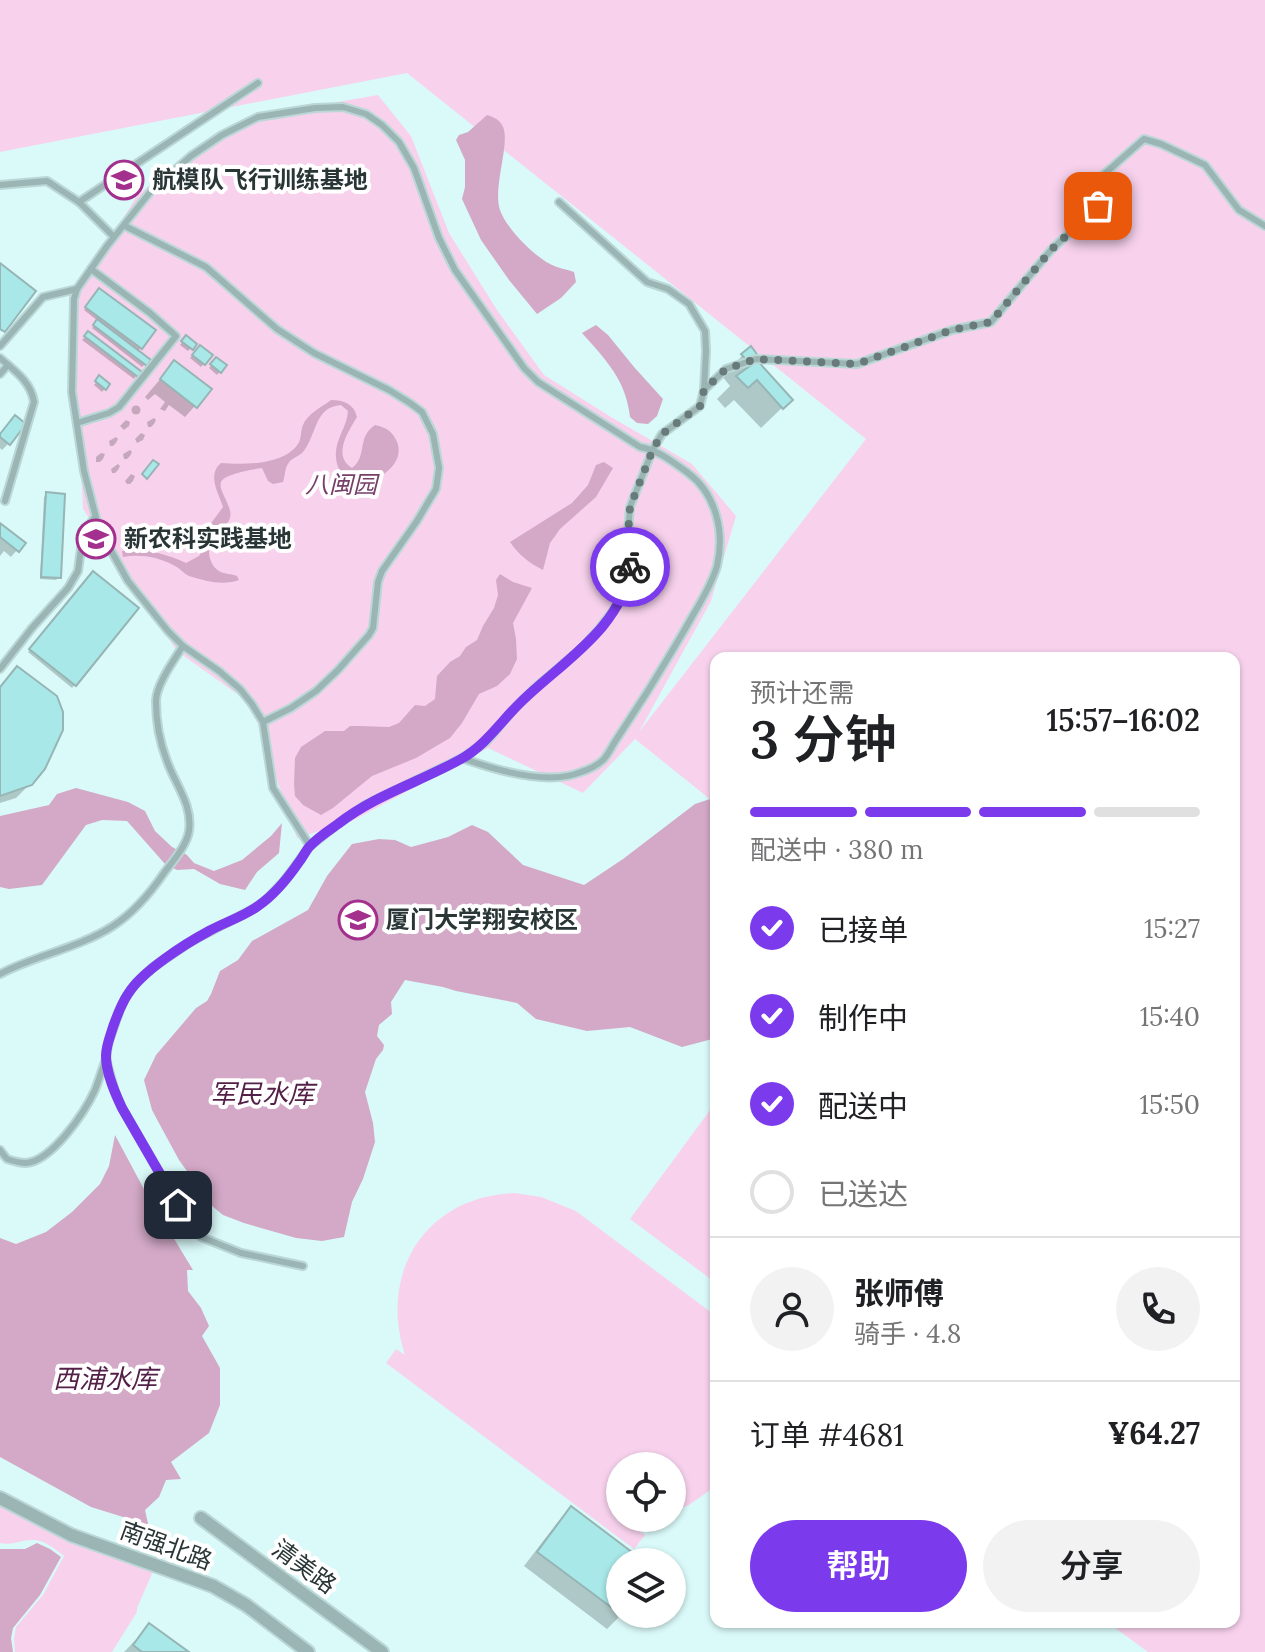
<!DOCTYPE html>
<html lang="zh">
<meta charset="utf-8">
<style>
body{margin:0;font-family:Lora,"Noto Sans SC",serif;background:#f2f2f2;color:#202124;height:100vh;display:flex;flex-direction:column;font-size:30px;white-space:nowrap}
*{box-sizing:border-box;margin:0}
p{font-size:26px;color:#757577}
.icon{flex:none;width:44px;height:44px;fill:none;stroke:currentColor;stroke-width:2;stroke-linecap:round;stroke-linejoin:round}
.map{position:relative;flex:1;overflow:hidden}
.side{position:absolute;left:710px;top:652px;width:530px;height:976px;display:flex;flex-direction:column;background:#fff;border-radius:16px;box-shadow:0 2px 6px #0004}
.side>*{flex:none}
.tools{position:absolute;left:606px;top:1452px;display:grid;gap:16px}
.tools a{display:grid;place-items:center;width:80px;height:80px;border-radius:50%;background:#fff;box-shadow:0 2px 6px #0004;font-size:40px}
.pin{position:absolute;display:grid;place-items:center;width:68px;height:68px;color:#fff;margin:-34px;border-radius:16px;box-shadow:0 4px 12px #0006}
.courier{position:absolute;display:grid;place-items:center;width:80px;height:80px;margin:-40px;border:6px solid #7c3aed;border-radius:50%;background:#fff;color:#222;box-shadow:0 2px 10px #0007}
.head em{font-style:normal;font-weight:600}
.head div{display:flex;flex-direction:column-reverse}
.head{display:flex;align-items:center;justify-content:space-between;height:136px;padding:0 40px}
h1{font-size:52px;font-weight:600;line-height:60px}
.bar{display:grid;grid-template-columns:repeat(4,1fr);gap:12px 8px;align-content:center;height:96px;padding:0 40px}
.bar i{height:10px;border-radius:6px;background:#e0e0e0}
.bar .active{background:#7c3aed}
.bar p{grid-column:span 4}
.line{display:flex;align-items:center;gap:20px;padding:0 40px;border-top:2px solid #e0e0e0}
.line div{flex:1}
.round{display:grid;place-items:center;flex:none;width:84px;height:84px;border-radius:42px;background:#f2f2f2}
ol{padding:0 40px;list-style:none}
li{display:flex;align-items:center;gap:24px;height:88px}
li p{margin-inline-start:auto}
li .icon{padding:8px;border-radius:50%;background:#7c3aed;color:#fff;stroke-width:4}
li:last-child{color:#757577}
li i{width:44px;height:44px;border:4px solid #e0e0e0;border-radius:50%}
.primary-button{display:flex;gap:16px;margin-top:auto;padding:16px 40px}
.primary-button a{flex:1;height:92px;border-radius:48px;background:#7c3aed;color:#fff;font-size:32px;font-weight:600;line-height:92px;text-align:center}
.primary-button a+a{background:#f2f2f2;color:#202124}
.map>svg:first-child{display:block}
.green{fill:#f8d2ed}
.water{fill:#d3a9c7}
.shadow{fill:#0003}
.building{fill:#a8e8e8;stroke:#96b5b4;stroke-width:2}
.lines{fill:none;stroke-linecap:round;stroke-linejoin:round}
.service-casing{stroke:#bad7d6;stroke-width:10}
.minor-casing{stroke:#bad7d6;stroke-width:16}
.service{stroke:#9bb5b5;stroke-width:6}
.minor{stroke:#9bb5b5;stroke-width:12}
.done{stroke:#687b7a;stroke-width:8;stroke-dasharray:0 14.4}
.route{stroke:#7c3aed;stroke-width:10}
.labels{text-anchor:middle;stroke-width:8;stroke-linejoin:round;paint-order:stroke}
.poi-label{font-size:24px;font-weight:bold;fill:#2a3636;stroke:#fff;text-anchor:start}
.park-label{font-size:24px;font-style:italic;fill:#764069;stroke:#fff}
.street-label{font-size:24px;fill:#2a3636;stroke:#fff}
.water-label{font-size:26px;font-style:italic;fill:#532048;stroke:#fff}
</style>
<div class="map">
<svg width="1265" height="1652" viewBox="0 0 1265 1652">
<rect width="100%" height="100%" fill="#dafaf9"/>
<g class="green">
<path d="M 0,0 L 1265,0 L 1265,1652 L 1148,1652 L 1107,1622 L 1234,1622 L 1234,658 L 716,658 L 716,804 L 635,739 L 583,793 L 488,748 L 352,821 L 297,838 L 251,704 L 177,651 L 83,509 L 72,302 L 138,194 L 249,117 L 378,95 L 411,136 L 449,233 L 497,310 L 544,375 L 611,417 L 692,464 L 736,516 L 711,601 L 639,732 L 866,439 L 407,73 L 0,152 Z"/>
<path d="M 716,1102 L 716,1283 L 630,1219 Z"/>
<path d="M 515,1193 L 541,1197 L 576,1211 L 716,1316 L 716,1486 L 689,1505 L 672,1512 L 672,1466 L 620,1466 L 620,1518 L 645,1535 L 634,1549 L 386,1363 L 396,1349 L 405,1355 C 378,1272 426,1196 515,1193 Z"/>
<path d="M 0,1498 L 155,1567 L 137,1608 L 137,1612 L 112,1652 L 15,1652 L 14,1639 L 16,1627 L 43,1595 L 64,1556 C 56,1550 45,1540 34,1540 C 22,1539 12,1546 0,1543 Z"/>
</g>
<g class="water">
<path d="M 487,115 C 493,117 499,119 502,125 C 512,140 492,187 500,210 C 506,228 534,256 550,264 C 557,268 566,269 574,272 L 576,282 L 561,298 L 537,314 L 509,280 L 481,240 L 462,199 L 465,187 L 465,160 L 456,140 L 459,135 L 468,132 Z"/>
<path d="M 596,325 L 608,335 L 634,367 L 663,399 L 657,416 L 648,424 L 637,423 L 630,417 C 626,380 606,360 582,333 Z"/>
<path d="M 331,400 C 344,400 354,404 357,417 C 348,432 332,456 352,468 C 368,456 356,438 375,425 C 384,427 391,430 395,438 C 416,472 341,505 336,458 C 334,440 347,428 348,411 L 341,405 C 314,407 317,435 303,452 C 298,457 291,458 288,464 C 285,468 285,476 283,482 L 273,484 L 268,481 L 262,468 C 254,469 224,474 221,482 C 219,487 224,495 226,500 C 228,506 232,511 230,518 C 227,526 222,526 217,531 C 206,541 206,563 219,571 C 223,574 232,574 237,576 L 239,580 C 224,586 205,581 189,576 C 183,573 180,568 173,565 C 158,557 140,554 123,557 L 122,551 C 145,549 165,553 186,563 L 199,556 L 202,551 L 203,534 L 223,507 C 218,492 207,475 221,463 C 244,465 284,465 298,444 C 302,438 300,432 303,425 C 307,414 322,407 331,400 Z"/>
<path d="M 604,462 L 613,468 L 596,497 L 560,529 L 550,543 L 543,570 C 529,563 519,555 510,542 L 572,503 L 588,485 L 596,465 Z"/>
<path d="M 500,574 L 513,582 L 532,588 L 513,623 L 516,639 L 517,659 L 510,674 L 497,686 L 479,694 L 462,723 L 450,738 L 416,758 L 372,776 L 333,808 L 321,815 L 303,805 L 295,796 L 294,784 L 295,758 L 301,747 L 325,731 L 344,731 L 350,726 L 360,726 L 389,727 L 399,723 L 415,705 L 425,706 L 435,699 L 437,676 L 450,662 L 460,656 L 466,647 L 477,640 L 483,626 L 494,608 L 498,595 L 496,580 Z"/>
<path d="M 76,788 L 128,802 L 145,811 L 155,831 L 172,847 L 187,855 L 194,863 L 214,871 L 242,860 L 271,836 L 282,823 L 279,853 L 257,872 L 245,890 L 220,884 L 194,869 L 177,870 L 165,864 L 127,821 L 102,820 L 86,825 L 42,885 L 9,889 L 0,887 L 0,816 L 49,805 L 57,794 Z"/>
<path d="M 716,797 L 716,1038 L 682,1047 L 630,1027 L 587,1031 L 536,1019 L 517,1003 L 456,991 L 443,987 L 405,980 L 391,1002 L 392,1014 L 379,1025 L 377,1036 L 384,1045 L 383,1050 L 376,1059 L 365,1092 L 373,1123 L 375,1142 L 363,1179 L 352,1202 L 344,1237 L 322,1241 L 296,1238 L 244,1223 L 223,1215 L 212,1206 L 179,1160 L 160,1125 L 152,1110 L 144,1080 L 156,1055 L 196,1008 L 207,1001 L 211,994 L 220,971 L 238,960 L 252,941 L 308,910 L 327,876 L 352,844 L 379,839 L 395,840 L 411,847 L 448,837 L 472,825 L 488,832 L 523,865 L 584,885 L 623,859 L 695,804 Z"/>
<path d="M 115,1135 L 145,1191 L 193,1270 L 187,1270 L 188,1291 L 201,1308 L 209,1326 L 202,1336 L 220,1368 L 220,1405 L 209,1433 L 171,1462 L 181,1479 L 166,1480 L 159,1497 L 145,1510 L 149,1528 L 136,1521 L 91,1507 L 0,1457 L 0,1238 L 16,1244 L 46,1232 L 72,1212 L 100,1184 L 109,1166 Z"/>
<path d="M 37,1543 L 50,1549 L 61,1557 L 40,1595 L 13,1628 L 11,1638 L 13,1652 L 0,1652 L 0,1549 L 25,1549 Z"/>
</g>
<g class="shadow">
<path d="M 96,293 L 141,348 L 137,352 L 145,364 L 142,367 L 92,328 L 98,321 L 84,310 Z"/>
<path d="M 88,334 L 139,372 L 134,379 L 82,340 Z"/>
<path d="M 186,337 L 195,344 L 188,351 L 180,345 Z"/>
<path d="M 200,347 L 210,356 L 201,367 L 190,358 Z"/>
<path d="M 743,355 L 754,359 L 790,400 L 761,428 L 734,400 L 725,408 L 717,399 L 730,386 L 722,376 Z"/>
<path d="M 217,359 L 224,366 L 217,375 L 209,368 Z"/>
<path d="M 174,363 L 209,390 L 185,417 L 169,405 L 165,411 L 160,409 L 165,402 L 155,394 L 148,400 L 145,397 Z"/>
<path d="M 100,378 L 108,385 L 102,392 L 94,385 Z"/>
<circle cx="136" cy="410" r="4.5"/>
<path d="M 154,418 L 156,420 L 154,424 L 151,427 L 148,427 L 147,422 Z"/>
<path d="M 126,420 L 130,422 L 129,426 L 124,430 L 120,426 Z"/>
<path d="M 141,433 L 145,435 L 143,440 L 137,443 L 135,439 Z"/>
<path d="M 0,435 L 9,443 L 2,450 L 0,448 Z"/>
<path d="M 116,437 L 118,439 L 116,443 L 113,446 L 110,446 L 109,441 Z"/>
<path d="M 130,450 L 132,452 L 130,456 L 127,459 L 124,459 L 123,454 Z"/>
<path d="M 101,453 L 105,454 L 103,459 L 100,462 L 96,462 L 96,457 Z"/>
<path d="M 118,464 L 120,466 L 118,470 L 115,473 L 112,473 L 111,469 Z"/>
<path d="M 131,474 L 135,476 L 133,481 L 130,484 L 127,484 L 125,481 Z"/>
<path d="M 47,494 L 59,577 L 56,580 L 40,579 L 44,497 Z"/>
<path d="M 0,525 L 17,550 L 11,557 L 4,551 L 0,556 Z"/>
<path d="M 93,574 L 136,608 L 72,688 L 28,652 Z"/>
<path d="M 17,669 L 31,783 L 16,798 L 0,803 L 0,687 Z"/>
<path d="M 571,1509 L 642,1562 L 620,1562 L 620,1614 L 622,1614 L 607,1629 L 524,1566 L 557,1523 Z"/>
<path d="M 149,1626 L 186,1652 L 124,1652 Z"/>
</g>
<g class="building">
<path d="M 0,263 L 36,291 L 5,332 L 0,329 Z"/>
<path d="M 99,288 L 156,330 L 142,349 L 85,307 Z"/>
<path d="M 97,319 L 151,360 L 147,366 L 93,325 Z"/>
<path d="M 88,331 L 142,372 L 138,377 L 84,336 Z"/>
<path d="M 186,335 L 197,344 L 193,350 L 181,341 Z"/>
<path d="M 200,345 L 213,355 L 205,365 L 192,355 Z"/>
<path d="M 751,346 L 759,357 L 756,359 L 793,400 L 783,409 L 757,380 L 748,388 L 736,376 L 751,365 L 741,354 Z"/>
<path d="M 216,357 L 227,365 L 221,373 L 210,364 Z"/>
<path d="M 174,360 L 212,389 L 197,408 L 160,379 Z"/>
<path d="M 99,375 L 110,384 L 106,390 L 95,381 Z"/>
<path d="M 15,415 L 26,424 L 10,445 L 0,437 L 0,434 Z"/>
<path d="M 153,460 L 159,464 L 147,479 L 142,474 Z"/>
<path d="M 46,492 L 65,494 L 61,578 L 41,577 Z"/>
<path d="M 0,523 L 26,543 L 19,552 L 0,537 Z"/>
<path d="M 93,571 L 139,608 L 76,686 L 29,649 Z"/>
<path d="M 17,666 L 57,696 L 63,712 L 63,730 L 45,769 L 32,785 L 0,796 L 0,687 Z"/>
<path d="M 571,1506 L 645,1562 L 620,1562 L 620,1614 L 624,1614 L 623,1616 L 537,1552 Z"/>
<path d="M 149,1623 L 189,1652 L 142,1652 L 133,1645 Z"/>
</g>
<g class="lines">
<g class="service-casing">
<g id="service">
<path d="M 0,185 L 47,181 L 79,202 L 114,237"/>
<path d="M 79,202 L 258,83"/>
<path d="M 559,202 L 647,282 L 668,289 L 689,304 L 705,331 L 706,351 L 704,390"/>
<path d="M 125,226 L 206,267 L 277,329 L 314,353 L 389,390 L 410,403 L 422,412 L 433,434 L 439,468 L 436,489 L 417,521 L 382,571 L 378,582 L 373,628 L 369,635 L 338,670 L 316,691 L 291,708 L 263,722"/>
<path d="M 0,346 L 43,297 L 77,289"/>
<path d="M 0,358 C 15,371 31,382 34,402 L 5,501"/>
<path d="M 0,374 L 8,365"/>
<path d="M 77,423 L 109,413 L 119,407 L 176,336 L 150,313 L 91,269"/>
<path d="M 0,669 L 32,628 L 68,588 L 78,571 L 83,534 L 95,517"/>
<path d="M 310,846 L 273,788 L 263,722 L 252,704 L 240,689 L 219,671 L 183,646 L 168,631 L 128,581 L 99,529 L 84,471 L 72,392 L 74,299 L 77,289 L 107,246 L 151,191 L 191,156 L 222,135 L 258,117 L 315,108 L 343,107 L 366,114 L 382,125 L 399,142 L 414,168 L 439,238 L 455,270 L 524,368 L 538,382 L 640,447 C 658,450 673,462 688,473 C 716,494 725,532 717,566 C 712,583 702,600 693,615 C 678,642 662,668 646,694 C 636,709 626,725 616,740 C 612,746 608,755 603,760 C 598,765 588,770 581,772 C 548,786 495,770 462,758"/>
<path d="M 0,974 C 36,955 79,948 113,926 C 133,913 151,892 164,873 C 173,861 187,845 189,831 C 193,805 175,784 167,761 C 160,743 156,720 156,701 C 156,685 174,660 183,646"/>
<path d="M 0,1150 L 7,1159 C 13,1161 21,1163 26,1163 C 52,1161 85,1112 95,1090 C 99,1080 102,1069 106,1059"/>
<path d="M 303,1266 L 241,1253 L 201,1237 L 188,1222 L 122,1108 L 115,1092 L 106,1059 L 108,1044 L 120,1009 L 127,995 L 136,983 L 152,968 L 190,942 L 255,908 L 267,899 L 284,881 L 310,846 L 339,823 L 365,805 L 462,758 L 486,742 L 512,711 L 536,687 L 581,649 L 599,629 L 621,600 L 628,583 L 630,567 L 628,534 L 630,507 L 653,449 L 662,434 L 700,406 L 704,390 L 726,369 L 756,359 L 857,364 L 952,330 L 991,322 L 1051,250 L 1098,206 L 1102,176 L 1144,139 L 1161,144 L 1205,165 L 1239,210 L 1265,226"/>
</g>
</g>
<g class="minor-casing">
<g id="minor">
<path d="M 0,1498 L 71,1535 L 213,1586 L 246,1605 L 308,1652"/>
<path d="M 201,1518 L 382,1652"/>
</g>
</g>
<use href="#service" class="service"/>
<use href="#minor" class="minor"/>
</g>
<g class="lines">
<path class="done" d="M 630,567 L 628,534 L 630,507 L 653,449 L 662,434 L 700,406 L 704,390 L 726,369 L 756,359 L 857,364 L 952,330 L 991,322 L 1051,250 L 1098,206"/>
<path class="route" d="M 178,1205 L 122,1108 C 115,1093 106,1073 106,1056 C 106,1046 110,1037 113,1027 C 117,1016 121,1004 128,994 C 142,971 185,944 209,931 C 225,922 243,917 258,906 C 274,895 288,878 299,862 C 303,857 305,852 309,847 C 317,838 328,831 338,824 C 375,795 420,782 461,759 C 486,745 501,721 522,701 C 562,662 623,627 630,567"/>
</g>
<defs>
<g id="university-ring" transform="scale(2)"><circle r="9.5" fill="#fff" stroke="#a2308c" stroke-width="1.5"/><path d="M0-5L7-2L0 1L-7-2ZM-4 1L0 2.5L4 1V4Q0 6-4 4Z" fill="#a2308c"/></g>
</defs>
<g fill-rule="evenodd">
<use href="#university-ring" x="124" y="180"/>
<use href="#university-ring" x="96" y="539"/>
<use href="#university-ring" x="358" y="920"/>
</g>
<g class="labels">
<g class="poi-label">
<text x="152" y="188">航模队飞行训练基地</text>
<text x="124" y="547">新农科实践基地</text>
<text x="386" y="928">厦门大学翔安校区</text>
</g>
<g class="park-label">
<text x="341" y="493">八闽园</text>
</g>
<g class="street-label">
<text transform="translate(166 1546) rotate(20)" y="8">南强北路</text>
<text transform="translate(304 1567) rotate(36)" y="8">清美路</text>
</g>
<g class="water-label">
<text x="262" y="1103">军民水库</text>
<text x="105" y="1388">西浦水库</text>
</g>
</g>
</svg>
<div class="tools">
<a><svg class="icon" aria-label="locate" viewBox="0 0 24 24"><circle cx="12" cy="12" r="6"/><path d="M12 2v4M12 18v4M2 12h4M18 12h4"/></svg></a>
<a><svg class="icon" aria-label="layers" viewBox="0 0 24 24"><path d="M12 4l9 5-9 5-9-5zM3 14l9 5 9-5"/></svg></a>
</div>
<div class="pin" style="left:1098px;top:206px;background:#ea580c"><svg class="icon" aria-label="bag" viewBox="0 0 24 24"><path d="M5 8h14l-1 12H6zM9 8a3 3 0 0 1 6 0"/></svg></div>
<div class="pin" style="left:178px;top:1205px;background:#1f2937"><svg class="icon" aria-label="home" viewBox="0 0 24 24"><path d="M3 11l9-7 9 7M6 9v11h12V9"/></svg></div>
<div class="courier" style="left:630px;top:567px"><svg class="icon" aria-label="bike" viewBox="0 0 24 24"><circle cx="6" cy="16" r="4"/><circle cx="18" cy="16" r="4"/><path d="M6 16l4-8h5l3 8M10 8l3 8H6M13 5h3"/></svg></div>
<section class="side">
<div class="head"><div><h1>3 分钟</h1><p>预计还需</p></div><em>15:57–16:02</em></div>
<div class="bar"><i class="active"></i><i class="active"></i><i class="active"></i><i></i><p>配送中 · 380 m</p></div>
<ol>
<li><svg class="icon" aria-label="check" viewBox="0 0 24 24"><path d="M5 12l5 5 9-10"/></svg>已接单<p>15:27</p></li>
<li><svg class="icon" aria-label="check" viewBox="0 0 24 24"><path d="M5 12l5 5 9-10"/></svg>制作中<p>15:40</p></li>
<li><svg class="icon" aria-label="check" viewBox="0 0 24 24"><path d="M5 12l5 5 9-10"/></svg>配送中<p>15:50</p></li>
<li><i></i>已送达</li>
</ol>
<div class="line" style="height:144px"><a class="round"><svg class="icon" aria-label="person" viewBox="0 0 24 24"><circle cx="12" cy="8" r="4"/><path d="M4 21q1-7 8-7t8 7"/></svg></a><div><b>张师傅</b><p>骑手 · 4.8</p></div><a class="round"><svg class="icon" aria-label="phone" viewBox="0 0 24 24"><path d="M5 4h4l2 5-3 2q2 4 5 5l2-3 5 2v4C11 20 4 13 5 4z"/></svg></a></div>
<div class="line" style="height:104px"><div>订单 #4681</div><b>¥64.27</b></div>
<div class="primary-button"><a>帮助</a><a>分享</a></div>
</section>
</div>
